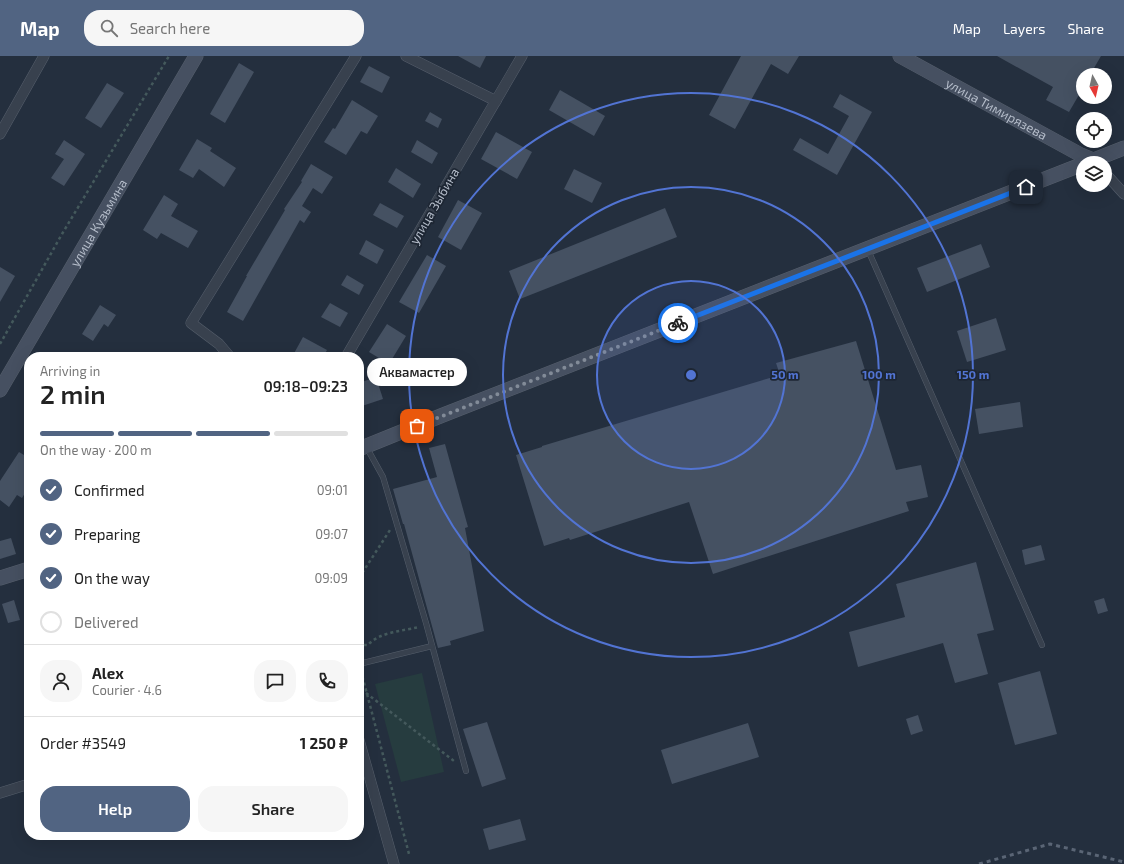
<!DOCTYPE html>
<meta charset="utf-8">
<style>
body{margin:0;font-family:"Exo 2",sans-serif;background:#f6f6f6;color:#222;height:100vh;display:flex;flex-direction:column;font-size:15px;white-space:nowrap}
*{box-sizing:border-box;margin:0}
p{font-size:13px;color:#767676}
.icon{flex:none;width:22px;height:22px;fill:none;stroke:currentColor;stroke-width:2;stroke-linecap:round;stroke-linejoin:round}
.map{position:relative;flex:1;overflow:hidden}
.panel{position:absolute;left:24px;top:296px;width:340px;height:488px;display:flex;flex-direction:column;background:#fff;border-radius:16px;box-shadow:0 4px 16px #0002}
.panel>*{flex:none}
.needle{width:26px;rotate:172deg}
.tools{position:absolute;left:1076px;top:12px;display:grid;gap:8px}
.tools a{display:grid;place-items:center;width:36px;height:36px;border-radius:50%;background:#fff;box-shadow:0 4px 16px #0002;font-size:20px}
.pin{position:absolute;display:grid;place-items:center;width:34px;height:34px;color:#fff;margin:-17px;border-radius:8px;box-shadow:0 2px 6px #0006}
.courier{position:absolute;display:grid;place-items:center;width:40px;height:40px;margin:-20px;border:3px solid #1a73e8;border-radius:50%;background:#fff;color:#222;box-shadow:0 1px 5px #0007}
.bubble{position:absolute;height:28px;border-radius:14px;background:#fff;box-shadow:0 4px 16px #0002;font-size:13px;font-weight:600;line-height:28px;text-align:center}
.summary em{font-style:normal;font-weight:600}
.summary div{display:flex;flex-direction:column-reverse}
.summary{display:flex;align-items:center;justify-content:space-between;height:68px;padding:0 16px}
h1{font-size:26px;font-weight:600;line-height:30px}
.bar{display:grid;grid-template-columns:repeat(4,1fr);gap:6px 4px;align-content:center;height:48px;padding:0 16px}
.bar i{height:5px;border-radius:3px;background:#e0e0e0}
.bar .selected{background:#516482}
.bar p{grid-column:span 4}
.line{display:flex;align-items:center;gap:10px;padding:0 16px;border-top:1px solid #e0e0e0}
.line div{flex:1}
.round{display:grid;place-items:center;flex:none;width:42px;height:42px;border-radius:16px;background:#f6f6f6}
ol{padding:0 16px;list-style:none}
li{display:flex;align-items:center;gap:12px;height:44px}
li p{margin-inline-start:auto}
li .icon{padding:4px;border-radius:50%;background:#516482;color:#fff;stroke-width:4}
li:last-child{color:#767676}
li i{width:22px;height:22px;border:2px solid #e0e0e0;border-radius:50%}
.primary-button{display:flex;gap:8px;margin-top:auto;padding:8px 16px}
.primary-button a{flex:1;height:46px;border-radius:16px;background:#516482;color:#fff;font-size:16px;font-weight:600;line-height:46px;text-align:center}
.primary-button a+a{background:#f6f6f6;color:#222}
header{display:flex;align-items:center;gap:24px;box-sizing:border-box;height:56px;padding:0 20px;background:#516482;color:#fff}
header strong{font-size:19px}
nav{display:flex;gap:22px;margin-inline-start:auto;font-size:14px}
.search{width:280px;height:36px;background:#f6f6f6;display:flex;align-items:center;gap:10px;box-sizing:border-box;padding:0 14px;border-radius:16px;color:#767676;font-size:15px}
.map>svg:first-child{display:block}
.green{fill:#263c3f}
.building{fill:#455162}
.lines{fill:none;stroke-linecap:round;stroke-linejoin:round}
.lane-casing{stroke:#565f6c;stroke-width:6}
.street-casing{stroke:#565f6c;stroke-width:11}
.secondary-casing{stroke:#565f6c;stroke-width:15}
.path{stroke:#44595c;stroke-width:2.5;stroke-dasharray:3 3;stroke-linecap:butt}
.lane{stroke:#38414e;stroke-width:5}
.street{stroke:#38414e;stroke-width:10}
.secondary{stroke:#465061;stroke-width:14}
.rail{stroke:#5a6575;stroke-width:3;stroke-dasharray:4 4;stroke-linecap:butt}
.done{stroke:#828b98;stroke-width:4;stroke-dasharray:0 7.2}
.route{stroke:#1a73e8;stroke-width:5}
.ring{fill:none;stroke:#5274d3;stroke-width:2}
.labels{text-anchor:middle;stroke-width:3.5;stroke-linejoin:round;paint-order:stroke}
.street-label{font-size:13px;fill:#b4bcc9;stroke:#1d2633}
.centre{fill:#5274d3;stroke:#1d2633;stroke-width:2}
.ring-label{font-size:12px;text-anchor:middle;font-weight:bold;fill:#5274d3;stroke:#1d2633;stroke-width:3.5;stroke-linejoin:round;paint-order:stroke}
</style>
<header>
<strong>Map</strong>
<div class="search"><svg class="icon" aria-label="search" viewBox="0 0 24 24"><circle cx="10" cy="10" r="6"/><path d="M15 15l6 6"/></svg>Search here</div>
<nav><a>Map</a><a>Layers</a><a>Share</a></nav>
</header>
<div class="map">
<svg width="1124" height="808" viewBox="0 0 1124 808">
<rect width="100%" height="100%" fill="#242f3e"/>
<path class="green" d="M 422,617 L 444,716 L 401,726 L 375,628 Z"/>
<g class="building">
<path d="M 458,0 L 486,0 L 480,12 Z"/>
<path d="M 741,0 L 799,0 L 788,18 L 771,8 L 735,73 L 709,59 Z"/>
<path d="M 997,0 L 1101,0 L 1090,19 L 1083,19 L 1083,32 L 1069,56 L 1046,44 L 1053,31 Z"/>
<path d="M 239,7 L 254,16 L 225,67 L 210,58 Z"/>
<path d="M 369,10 L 390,21 L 382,37 L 360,26 Z"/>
<path d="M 107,27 L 124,37 L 101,72 L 85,62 Z"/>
<path d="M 560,34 L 605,60 L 594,80 L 549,54 Z"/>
<path d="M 840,38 L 872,56 L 837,119 L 793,94 L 800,82 L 828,98 L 849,60 L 833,51 Z"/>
<path d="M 352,44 L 378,60 L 367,78 L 361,75 L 346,99 L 324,86 L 333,72 L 335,73 Z"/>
<path d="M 430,56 L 442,63 L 438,72 L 425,65 Z"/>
<path d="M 496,76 L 532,96 L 517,123 L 481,103 Z"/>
<path d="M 197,83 L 212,92 L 210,95 L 236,112 L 224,131 L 199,113 L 193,122 L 179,114 Z"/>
<path d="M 64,84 L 85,98 L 64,130 L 51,122 L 64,103 L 55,98 Z"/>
<path d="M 417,84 L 438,97 L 432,108 L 411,96 Z"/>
<path d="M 311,108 L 333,121 L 322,138 L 313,132 L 302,150 L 311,156 L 304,167 L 300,164 L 243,265 L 227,256 L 247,220 L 246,220 L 285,154 L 284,153 L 302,126 L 301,125 Z"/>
<path d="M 396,112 L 421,128 L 413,142 L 388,126 Z"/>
<path d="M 574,113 L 602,127 L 592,147 L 564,133 Z"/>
<path d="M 164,139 L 178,148 L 171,160 L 198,175 L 188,192 L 161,177 L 157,183 L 143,174 Z"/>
<path d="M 458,144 L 482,157 L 461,194 L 438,181 Z"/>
<path d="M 380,147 L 404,160 L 397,172 L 373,159 Z"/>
<path d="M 665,152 L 677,181 L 520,243 L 509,215 Z"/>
<path d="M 366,184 L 384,194 L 377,208 L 359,198 Z"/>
<path d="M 981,188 L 990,211 L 927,236 L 917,212 Z"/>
<path d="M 427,199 L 446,210 L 419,257 L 399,246 Z"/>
<path d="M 0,211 L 15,220 L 0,246 Z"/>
<path d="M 347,219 L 364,229 L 359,239 L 341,229 Z"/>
<path d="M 330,247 L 348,257 L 340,271 L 321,261 Z"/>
<path d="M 100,249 L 116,259 L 108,271 L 104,268 L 93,285 L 82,278 Z"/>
<path d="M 996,262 L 1006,294 L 967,306 L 957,275 Z"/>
<path d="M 387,268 L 406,280 L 389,308 L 369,296 Z"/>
<path d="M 303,281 L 327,294 L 323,301 L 292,301 Z"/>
<path d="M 856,285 L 896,414 L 921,409 L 928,441 L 906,446 L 909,455 L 713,518 L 689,446 L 570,484 L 569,482 L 544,490 L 516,399 L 542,391 L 542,390 L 780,319 L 776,307 Z"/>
<path d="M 376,321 L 383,343 L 359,351 L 359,327 Z"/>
<path d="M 1020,346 L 1023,371 L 979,378 L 975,353 Z"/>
<path d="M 445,388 L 468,471 L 465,472 L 484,575 L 450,585 L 451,589 L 438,592 L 404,468 L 403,468 L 393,433 L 437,421 L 429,392 Z"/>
<path d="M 19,396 L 29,402 L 29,422 L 24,429 L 28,432 L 22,442 L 17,439 L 9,451 L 0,444 L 0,425 Z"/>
<path d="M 11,482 L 16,498 L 0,503 L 0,485 Z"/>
<path d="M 1041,489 L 1045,504 L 1025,509 L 1022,494 Z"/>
<path d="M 976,506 L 994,574 L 977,578 L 988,618 L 955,627 L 943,587 L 858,611 L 849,576 L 905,561 L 896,528 Z"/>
<path d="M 1104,542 L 1108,555 L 1098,558 L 1094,545 Z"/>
<path d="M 14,544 L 20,564 L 8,567 L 2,548 Z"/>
<path d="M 1040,615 L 1057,678 L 1015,689 L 998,627 Z"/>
<path d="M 918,659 L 923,675 L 911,679 L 906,663 Z"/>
<path d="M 487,666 L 506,723 L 482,731 L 463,673 Z"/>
<path d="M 748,667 L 759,701 L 672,728 L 661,694 Z"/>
<path d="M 520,763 L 526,784 L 489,794 L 483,773 Z"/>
</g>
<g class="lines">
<g class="lane-casing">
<g id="lane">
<path d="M 868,194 L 1042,589"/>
<path d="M 367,392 L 383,421 L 426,567 L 466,715"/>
<path d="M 359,608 L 432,590"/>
</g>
</g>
<g class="street-casing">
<g id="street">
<path d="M 406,0 L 496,45"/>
<path d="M 0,78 L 44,0"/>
<path d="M 1105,117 L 1124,138"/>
<path d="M 230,301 L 219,288 L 191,267 L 356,0"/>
<path d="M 346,301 L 522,0"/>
<path d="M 359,684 L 394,808"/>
<path d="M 0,737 L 29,728"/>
</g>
</g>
<g class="secondary-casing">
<g id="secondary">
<path id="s1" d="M 900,0 L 1081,99 L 1093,104"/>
<path d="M 1086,107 L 1124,92"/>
<path id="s2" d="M 0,334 L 196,0"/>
<path d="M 359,393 L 443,359 L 1083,108"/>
<path d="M 0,522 L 29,513"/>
</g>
</g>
<g class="path">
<path d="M 0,288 L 62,178 L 169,0"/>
<path d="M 359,522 L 390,474"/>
<path d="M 359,586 L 362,589 L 368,589 C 379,576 403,575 419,571"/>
<path d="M 361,615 L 409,798"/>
<path d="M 366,637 L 454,705"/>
</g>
<use href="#lane" class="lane"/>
<use href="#street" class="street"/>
<use href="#secondary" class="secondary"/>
<path class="rail" d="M 979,808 L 1050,788 L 1124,806"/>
</g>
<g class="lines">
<path class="done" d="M 417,370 L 678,267"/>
<path class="route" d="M 678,267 L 1026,131"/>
</g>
<circle cx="691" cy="319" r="94" fill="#5274d3" fill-opacity=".12"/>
<g class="ring">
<circle cx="691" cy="319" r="94"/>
<circle cx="691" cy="319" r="188"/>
<circle cx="691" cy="319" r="282"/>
</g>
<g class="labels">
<g class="street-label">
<text dy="5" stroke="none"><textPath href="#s1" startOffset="110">улица Тимирязева</textPath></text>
<text transform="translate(434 150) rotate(-60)" y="5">улица Зыбина</text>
<text dy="5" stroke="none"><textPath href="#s2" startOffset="194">улица Кузьмина</textPath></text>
</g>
</g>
<circle cx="691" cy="319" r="6" class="centre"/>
<g class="ring-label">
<text x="785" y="323">50 m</text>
<text x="879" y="323">100 m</text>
<text x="973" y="323">150 m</text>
</g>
</svg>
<div class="tools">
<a><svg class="needle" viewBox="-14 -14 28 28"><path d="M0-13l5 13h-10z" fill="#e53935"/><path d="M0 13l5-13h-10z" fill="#767676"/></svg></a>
<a><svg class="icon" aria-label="locate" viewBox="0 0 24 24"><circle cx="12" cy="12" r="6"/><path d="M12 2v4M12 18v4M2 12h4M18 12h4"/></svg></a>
<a><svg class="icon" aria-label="layers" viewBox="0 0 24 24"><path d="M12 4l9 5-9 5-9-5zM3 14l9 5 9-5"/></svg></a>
</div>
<div class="pin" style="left:417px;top:370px;background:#ea580c"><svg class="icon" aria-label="bag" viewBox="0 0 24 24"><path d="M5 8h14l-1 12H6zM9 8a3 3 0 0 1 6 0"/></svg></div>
<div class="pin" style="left:1026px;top:131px;background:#1f2937"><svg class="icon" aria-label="home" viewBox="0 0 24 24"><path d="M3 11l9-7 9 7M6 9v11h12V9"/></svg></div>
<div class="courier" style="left:678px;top:267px"><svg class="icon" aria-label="bike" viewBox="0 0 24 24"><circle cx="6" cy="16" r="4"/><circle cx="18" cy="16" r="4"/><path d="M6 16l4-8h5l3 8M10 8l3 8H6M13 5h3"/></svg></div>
<div class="bubble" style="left:367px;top:302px;width:100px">Аквамастер</div>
<section class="panel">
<div class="summary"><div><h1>2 min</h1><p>Arriving in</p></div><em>09:18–09:23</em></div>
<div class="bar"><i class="selected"></i><i class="selected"></i><i class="selected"></i><i></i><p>On the way · 200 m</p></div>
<ol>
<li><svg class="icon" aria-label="check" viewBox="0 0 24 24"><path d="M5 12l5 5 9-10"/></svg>Confirmed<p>09:01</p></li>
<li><svg class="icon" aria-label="check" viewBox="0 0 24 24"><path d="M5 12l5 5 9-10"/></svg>Preparing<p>09:07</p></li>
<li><svg class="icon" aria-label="check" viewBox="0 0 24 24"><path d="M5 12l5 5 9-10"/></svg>On the way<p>09:09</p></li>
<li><i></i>Delivered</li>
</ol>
<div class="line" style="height:72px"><a class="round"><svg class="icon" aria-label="person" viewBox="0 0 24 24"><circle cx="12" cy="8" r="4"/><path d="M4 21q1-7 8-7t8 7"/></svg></a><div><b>Alex</b><p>Courier · 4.6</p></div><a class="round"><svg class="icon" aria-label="chat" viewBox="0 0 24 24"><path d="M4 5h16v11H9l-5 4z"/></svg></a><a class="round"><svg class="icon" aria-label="phone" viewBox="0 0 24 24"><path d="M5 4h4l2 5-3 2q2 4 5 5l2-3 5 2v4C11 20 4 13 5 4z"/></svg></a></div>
<div class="line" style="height:52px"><div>Order #3549</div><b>1 250 ₽</b></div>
<div class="primary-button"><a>Help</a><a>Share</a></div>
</section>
</div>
